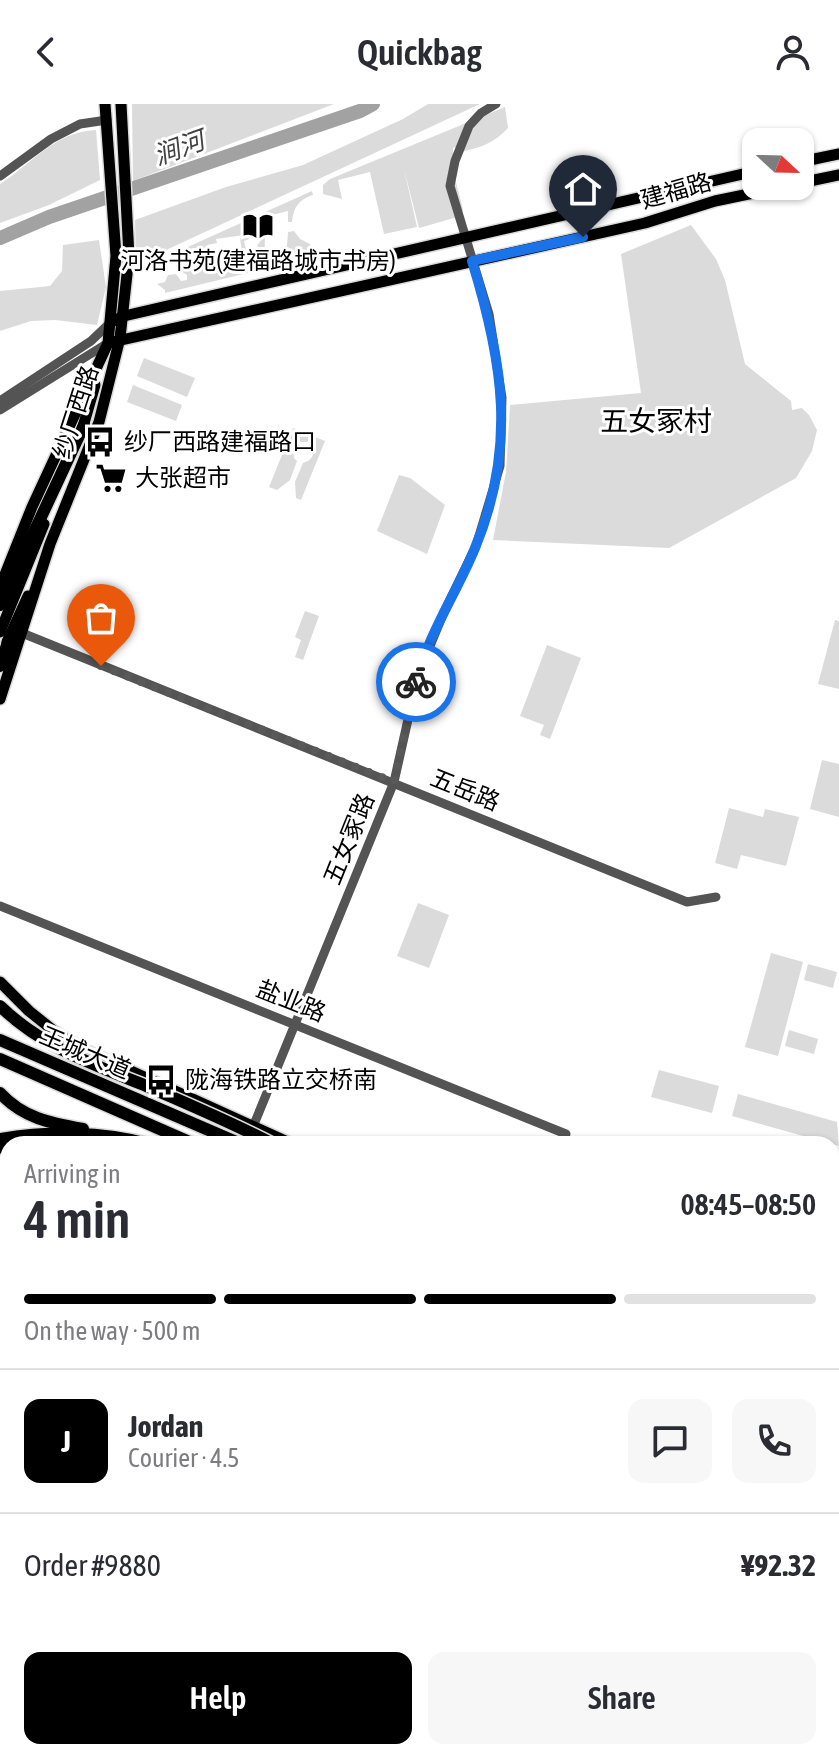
<!DOCTYPE html>
<meta charset="utf-8">
<style>
body{margin:0;font-family:"Asap Condensed","Noto Sans SC",sans-serif;background:#f7f7f7;color:#2b2b33;height:100vh;display:flex;flex-direction:column;font-size:30px;white-space:nowrap}
*{box-sizing:border-box;margin:0}
p{font-size:26px;color:#7c7c81}
.icon{flex:none;width:44px;height:44px;fill:none;stroke:currentColor;stroke-width:2;stroke-linecap:round;stroke-linejoin:round}
.map{position:relative;flex:1;overflow:hidden}
.panel{position:absolute;left:0px;top:1032px;width:840px;height:624px;display:flex;flex-direction:column;background:#fff;border-radius:24px 24px 0 0;box-shadow:0 2px 6px #0004}
.panel>*{flex:none}
.needle{width:52px;rotate:112deg}
.fabs{position:absolute;left:742px;top:24px;display:grid;gap:16px}
.fabs a{display:grid;place-items:center;width:72px;height:72px;border-radius:16px;background:#fff;box-shadow:0 2px 6px #0004;font-size:40px}
.pin{position:absolute;display:grid;place-items:center;width:68px;height:68px;color:#fff;margin:-82px -34px;border-radius:50% 50% 50% 0;rotate:-45deg;box-shadow:0 0 8px #0007}
.pin .icon{rotate:45deg}
.courier{position:absolute;display:grid;place-items:center;width:80px;height:80px;margin:-40px;border:6px solid #1a73e8;border-radius:50%;background:#fff;color:#222;box-shadow:0 2px 10px #0007}
.summary em{font-style:normal;font-weight:600}
.summary div{display:flex;flex-direction:column-reverse}
.summary{display:flex;align-items:center;justify-content:space-between;height:136px;padding:0 24px}
h1{font-size:52px;font-weight:600;line-height:60px}
.bar{display:grid;grid-template-columns:repeat(4,1fr);gap:12px 8px;align-content:center;height:96px;padding:0 24px}
.bar i{height:10px;border-radius:6px;background:#e1e1e2}
.bar .active{background:#000}
.bar p{grid-column:span 4}
.line{display:flex;align-items:center;gap:20px;padding:0 24px;border-top:2px solid #e1e1e2}
.line div{flex:1}
.round{display:grid;place-items:center;flex:none;width:84px;height:84px;border-radius:16px;background:#f7f7f7}
.button{display:flex;gap:16px;margin-top:auto;padding:16px 24px}
.button a{flex:1;height:92px;border-radius:16px;background:#000;color:#fff;font-size:32px;font-weight:600;line-height:92px;text-align:center}
.button a+a{background:#f7f7f7;color:#2b2b33}
header{display:flex;justify-content:space-between;align-items:center;height:104px;padding:0 24px;background:#fff;font-size:36px;font-weight:600}
.map>svg:first-child{display:block}
.green{fill:#dbdbdb}
.lines{fill:none;stroke-linecap:round;stroke-linejoin:round}
.river{stroke:#a2a2a2;stroke-width:14}
.major-casing{stroke:#dbdbdb;stroke-width:14}
.highway-casing{stroke:#dbdbdb;stroke-width:15}
.minor{stroke:#545454;stroke-width:9}
.major{stroke:#000;stroke-width:11}
.highway{stroke:#000;stroke-width:12}
.rail-casing{stroke:#000;stroke-width:5}
.rail{stroke:#fff;stroke-width:2;stroke-dasharray:6;stroke-linecap:butt}
.major-bridge-casing{stroke:#dbdbdb;stroke-width:14;stroke-linecap:butt}
.highway-bridge-casing{stroke:#dbdbdb;stroke-width:15;stroke-linecap:butt}
.major-bridge{stroke:#000;stroke-width:11}
.highway-bridge{stroke:#000;stroke-width:12}
.done{stroke:#595959;stroke-width:8;stroke-dasharray:0 14.4}
.route{stroke:#1a73e8;stroke-width:10}
.labels{text-anchor:middle;stroke-width:6;stroke-linejoin:round;paint-order:stroke}
.street-label{font-size:24px;fill:#000;stroke:#fff}
.poi-label{font-size:24px;fill:#000;stroke:#fff;text-anchor:start}
.water-label{font-size:26px;font-style:italic;fill:#434343;stroke:#fff}
.quarter-label{font-size:28px;fill:#000;stroke:#fff}
</style>
<header><svg class="icon" aria-label="back" viewBox="0 0 24 24"><path d="M15 5l-7 7 7 7"/></svg>Quickbag<svg class="icon" aria-label="person" viewBox="0 0 24 24"><circle cx="12" cy="8" r="4"/><path d="M4 21q1-7 8-7t8 7"/></svg></header>
<div class="map">
<svg width="839" height="1656" viewBox="0 0 839 1656">
<rect width="100%" height="100%" fill="#fff"/>
<g class="green">
<path d="M 132,0 L 334,0 L 133,77 Z"/>
<path d="M 428,0 L 480,0 L 136,160 L 135,116 L 226,83 L 303,61 L 403,15 Z"/>
<path d="M 505,3 L 508,24 C 494,39 479,45 458,48 L 455,43 L 453,44 L 454,70 L 463,106 L 461,112 L 419,124 L 404,65 L 417,123 L 384,130 L 370,68 L 338,76 L 342,95 L 323,90 L 323,81 L 330,75 Z"/>
<path d="M 96,26 L 100,76 L 49,101 L 0,119 L 0,80 C 33,59 54,28 96,26 Z"/>
<path d="M 312,87 L 313,91 C 299,95 293,104 292,118 L 288,118 L 288,107 L 264,113 L 265,128 L 216,135 L 217,139 L 207,141 L 207,144 L 202,146 L 203,150 L 178,155 L 172,150 Z"/>
<path d="M 691,121 L 716,155 L 725,176 L 745,260 L 791,297 L 792,306 L 802,304 L 809,311 L 817,326 L 812,347 L 796,374 L 669,444 L 493,436 L 506,368 L 510,301 L 641,289 L 621,150 Z"/>
<path d="M 294,127 L 300,135 L 310,140 L 312,154 L 269,165 L 269,145 L 287,142 L 288,128 Z"/>
<path d="M 248,133 L 249,135 L 244,137 L 246,146 L 258,144 L 257,135 L 265,133 L 264,165 L 165,189 L 165,186 L 157,180 L 165,178 L 168,171 L 176,170 L 181,177 L 187,176 L 187,171 L 181,167 L 179,159 L 189,157 L 191,162 L 229,153 L 229,147 L 236,146 L 237,149 L 233,150 L 234,156 L 228,157 L 229,162 L 250,159 L 250,153 L 243,154 L 240,134 Z"/>
<path d="M 99,136 L 106,183 L 97,221 L 55,216 L 31,217 L 0,227 L 0,187 L 50,182 L 62,167 L 63,141 Z"/>
<path d="M 144,254 L 195,274 L 187,293 L 137,272 Z"/>
<path d="M 133,281 L 182,301 L 176,317 L 127,298 Z"/>
<path d="M 293,324 L 325,337 L 301,396 L 296,394 L 295,378 L 303,359 C 314,356 317,346 308,338 L 299,338 L 293,344 L 294,354 L 297,357 L 290,376 L 277,386 L 269,383 Z"/>
<path d="M 399,371 L 410,374 L 445,401 L 427,450 L 377,427 Z"/>
<path d="M 305,507 L 319,512 L 303,556 L 295,553 L 301,536 L 295,533 Z"/>
<path d="M 835,516 L 839,517 L 839,585 L 818,580 Z"/>
<path d="M 547,541 L 581,554 L 550,635 L 540,631 L 544,621 L 520,612 Z"/>
<path d="M 822,656 L 839,660 L 839,713 L 810,705 Z"/>
<path d="M 729,704 L 763,713 L 765,705 L 799,713 L 786,762 L 741,751 L 737,765 L 715,759 Z"/>
<path d="M 418,799 L 449,811 L 429,864 L 397,852 Z"/>
<path d="M 771,849 L 803,858 L 778,952 L 745,943 Z"/>
<path d="M 808,860 L 837,868 L 833,884 L 804,876 Z"/>
<path d="M 789,926 L 818,935 L 814,950 L 785,942 Z"/>
<path d="M 659,966 L 719,982 L 712,1009 L 651,993 Z"/>
<path d="M 738,990 L 837,1018 L 839,1042 L 732,1012 Z"/>
<path d="M 832,1052 L 839,1054 L 839,1110 L 832,1107 Z"/>
</g>
<g class="lines">
<path class="river" d="M 0,134 L 49,113 L 360,7 L 373,0"/>
<g class="major-casing">
<g id="major">
<path d="M 800,58 L 839,50"/>
<path d="M 800,79 L 839,71"/>
<path d="M 111,218 L 124,212 L 756,67"/>
<path d="M 108,239 L 645,119 L 715,97 L 788,82"/>
<path d="M 82,326 L 95,281"/>
<path d="M 0,483 L 32,403 L 108,239 L 116,152 L 105,0"/>
<path d="M 0,528 L 44,420"/>
<path d="M 7,538 L 28,492"/>
<path d="M 0,595 L 50,440 L 99,318 L 120,234 L 129,152 L 121,0"/>
<path d="M 0,878 L 29,907 L 54,927 L 89,948 L 292,1040"/>
<path d="M 25,1040 L 63,1038 L 116,1040"/>
<path d="M 0,1044 L 8,1043"/>
<path d="M 832,1410 L 839,1415"/>
<path d="M 327,1656 L 330,1648"/>
<path d="M 347,1656 L 350,1648"/>
</g>
</g>
<g class="highway-casing">
<g id="highway">
<path d="M 0,501 L 84,321"/>
<path d="M 0,562 L 10,532"/>
<path d="M 0,936 L 241,1040"/>
<path d="M 0,955 L 194,1040"/>
<path d="M 0,989 C 23,1014 50,1019 83,1025"/>
<path d="M 0,1035 C 47,1027 102,1027 148,1040"/>
</g>
</g>
<g class="minor">
<path d="M 0,72 L 51,35 L 80,20 L 107,16"/>
<path d="M 0,297 L 91,237 L 111,218"/>
<path d="M 0,306 L 108,239"/>
<path d="M 22,529 L 687,798 L 716,793"/>
<path d="M 0,802 L 566,1030"/>
<path d="M 246,1040 L 394,678 L 418,571 L 444,508 L 476,442 L 500,362 L 502,294 L 489,210 L 450,82 L 455,57 L 469,22 L 481,9 L 496,0"/>
<path d="M 0,1228 L 8,1232"/>
<path d="M 832,1594 L 839,1579"/>
<path d="M 803,1656 L 807,1648"/>
</g>
<use href="#major" class="major"/>
<use href="#highway" class="highway"/>
<g class="rail-casing">
<g id="rail">
<path d="M 832,1344 L 839,1330"/>
<path d="M 832,1370 L 839,1356"/>
<path d="M 832,1392 L 839,1380"/>
<path d="M 550,1648 L 553,1656"/>
<path d="M 679,1656 L 683,1648"/>
<path d="M 701,1656 L 705,1648"/>
</g>
</g>
<use href="#rail" class="rail"/>
<g class="major-bridge-casing">
<path id="major-bridge" d="M 832,1337 L 839,1341"/>
</g>
<g class="highway-bridge-casing">
<g id="highway-bridge">
<path d="M 0,902 C 41,942 92,960 144,981 C 188,1000 231,1018 273,1040"/>
<path d="M 832,1355 L 839,1359"/>
<path d="M 832,1379 L 839,1384"/>
</g>
</g>
<use href="#major-bridge" class="major-bridge"/>
<use href="#highway-bridge" class="highway-bridge"/>
</g>
<g class="lines">
<path class="done" d="M 101,562 L 394,678 L 416,578"/>
<path class="route" d="M 416,578 C 428,531 457,488 475,444 C 517,343 503,257 472,157 L 583,133"/>
</g>
<defs>
<g id="library-bare" transform="scale(2.4)"><path d="M-6-4Q-3-5.5-.7-3.5V5Q-3 3-6 4ZM6-4Q3-5.5 .7-3.5V5Q3 3 6 4Z" fill="#000" stroke="#fff" stroke-width="2.5" paint-order="stroke"/></g>
<g id="bus-bare" transform="scale(2.4)"><path d="M-5-6H5V4H4V6H2V4H-2V6H-4V4H-5ZM-3.5-4V0h7V-4ZM-3.5 1.2v1.5H-2V1.2ZM2 1.2v1.5H3.5V1.2Z" fill="#000" stroke="#fff" stroke-width="2.5" paint-order="stroke"/></g>
<g id="supermarket-bare" transform="scale(2.4)"><path d="M-6-5.5h2.5l.6 2H6L4.5 2H-2.5L-4.4-4H-6ZM-1.5 3.2a1.3 1.3 0 1 0 .1 0ZM3 3.2a1.3 1.3 0 1 0 .1 0Z" fill="#000" stroke="#fff" stroke-width="2.5" paint-order="stroke"/></g>
</defs>
<g fill-rule="evenodd">
<use href="#library-bare" x="258" y="122"/>
<use href="#bus-bare" x="100" y="338"/>
<use href="#supermarket-bare" x="111" y="374"/>
<use href="#bus-bare" x="161" y="976"/>
</g>
<g class="labels">
<g class="street-label">
<text transform="translate(676 87) rotate(-16)" y="8">建福路</text>
<text transform="translate(76 308) rotate(-72)" y="8">纱厂西路</text>
<text transform="translate(465 686) rotate(22)" y="8">五岳路</text>
<text transform="translate(349 735) rotate(-68)" y="8">五女冢路</text>
<text transform="translate(291 897) rotate(22)" y="8">盐业路</text>
<text transform="translate(85 949) rotate(23)" y="8">王城大道</text>
</g>
<g class="poi-label">
<text x="258" y="165" text-anchor="middle">河洛书苑(建福路城市书房)</text>
<text x="124" y="346">纱厂西路建福路口</text>
<text x="135" y="382">大张超市</text>
<text x="185" y="984">陇海铁路立交桥南</text>
</g>
<g class="water-label">
<text transform="translate(179 44) rotate(-20)" y="9">涧河</text>
</g>
<g class="quarter-label">
<text x="656" y="327">五女冢村</text>
</g>
</g>
</svg>
<div class="fabs">
<a><svg class="needle" viewBox="-14 -14 28 28"><path d="M0-13l5 13h-10z" fill="#e53935"/><path d="M0 13l5-13h-10z" fill="#7c7c81"/></svg></a>
</div>
<div class="pin" style="left:101px;top:562px;background:#ea580c"><svg class="icon" aria-label="bag" viewBox="0 0 24 24"><path d="M5 8h14l-1 12H6zM9 8a3 3 0 0 1 6 0"/></svg></div>
<div class="pin" style="left:583px;top:133px;background:#1f2937"><svg class="icon" aria-label="home" viewBox="0 0 24 24"><path d="M3 11l9-7 9 7M6 9v11h12V9"/></svg></div>
<div class="courier" style="left:416px;top:578px"><svg class="icon" aria-label="bike" viewBox="0 0 24 24"><circle cx="6" cy="16" r="4"/><circle cx="18" cy="16" r="4"/><path d="M6 16l4-8h5l3 8M10 8l3 8H6M13 5h3"/></svg></div>
<section class="panel">
<div class="summary"><div><h1>4 min</h1><p>Arriving in</p></div><em>08:45–08:50</em></div>
<div class="bar"><i class="active"></i><i class="active"></i><i class="active"></i><i></i><p>On the way · 500 m</p></div>
<div class="line" style="height:144px"><b class="round" style="background:#000;color:#fff">J</b><div><b>Jordan</b><p>Courier · 4.5</p></div><a class="round"><svg class="icon" aria-label="chat" viewBox="0 0 24 24"><path d="M4 5h16v11H9l-5 4z"/></svg></a><a class="round"><svg class="icon" aria-label="phone" viewBox="0 0 24 24"><path d="M5 4h4l2 5-3 2q2 4 5 5l2-3 5 2v4C11 20 4 13 5 4z"/></svg></a></div>
<div class="line" style="height:104px"><div>Order #9880</div><b>¥92.32</b></div>
<div class="button"><a>Help</a><a>Share</a></div>
</section>
</div>
